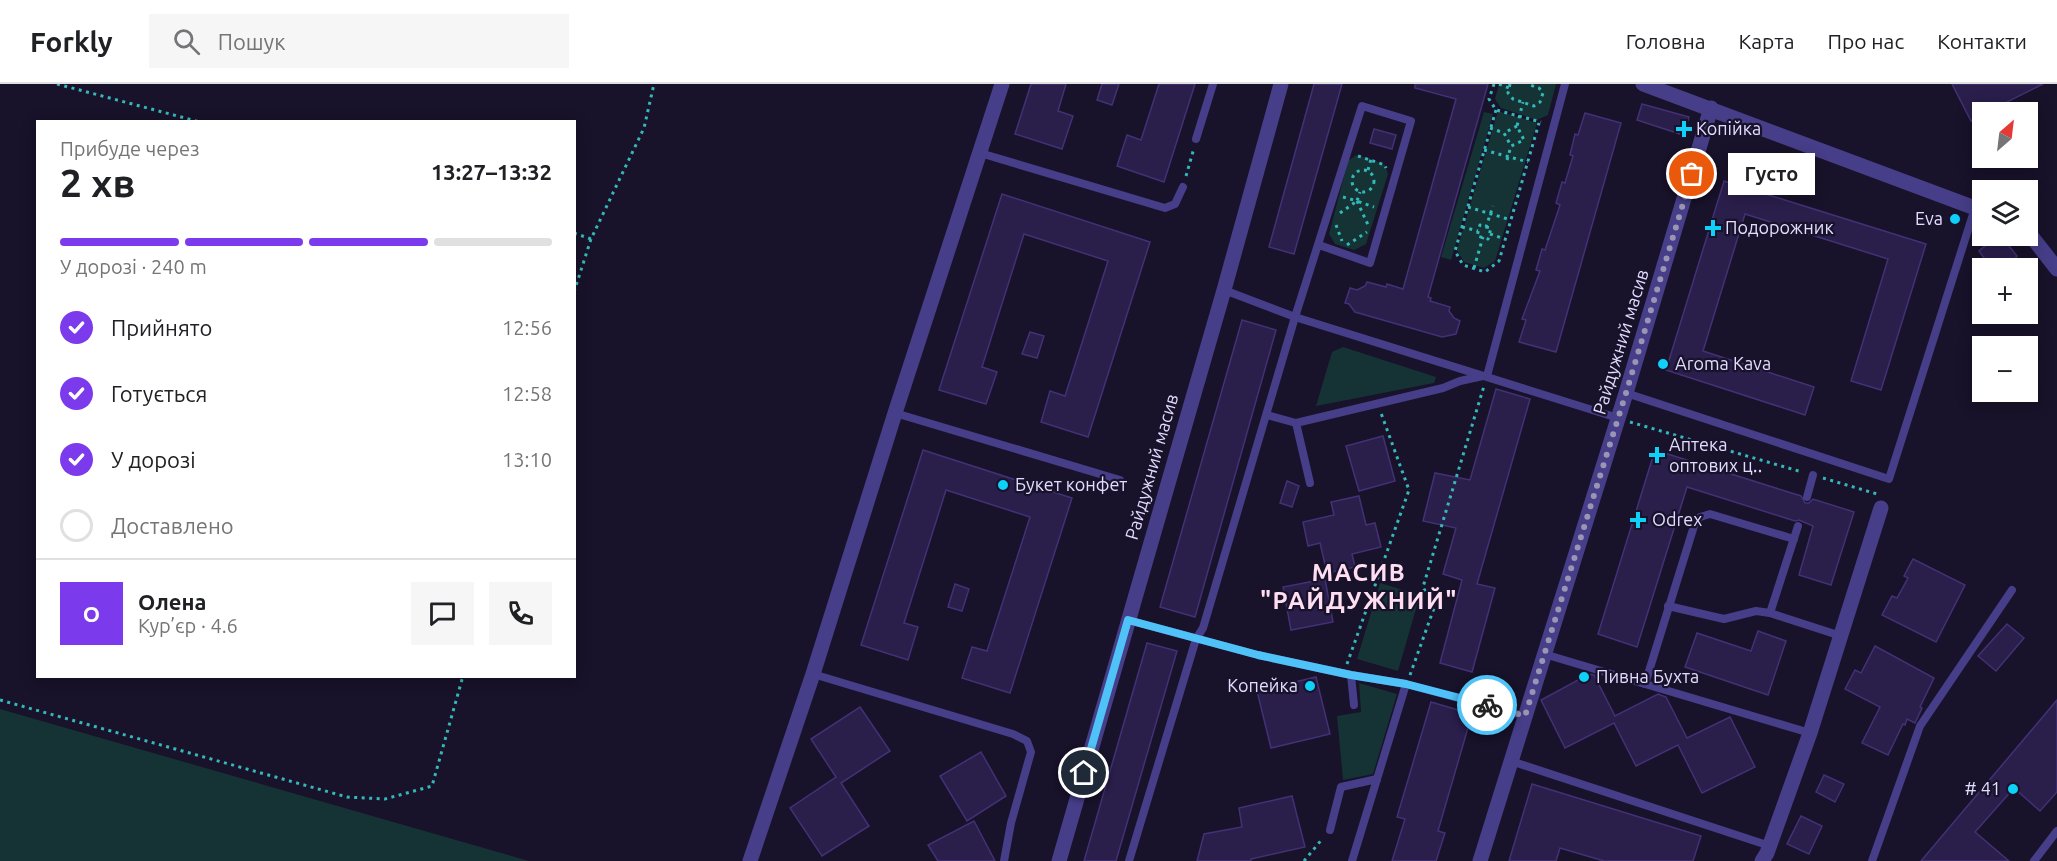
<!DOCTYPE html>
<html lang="uk">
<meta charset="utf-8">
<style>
body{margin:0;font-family:Ubuntu,sans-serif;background:#f6f6f6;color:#202124;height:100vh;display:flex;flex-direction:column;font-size:22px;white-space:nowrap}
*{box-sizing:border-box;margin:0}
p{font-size:20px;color:#757577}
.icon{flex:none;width:33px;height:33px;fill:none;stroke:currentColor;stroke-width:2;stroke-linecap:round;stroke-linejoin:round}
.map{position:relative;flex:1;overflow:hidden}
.side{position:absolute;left:36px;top:36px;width:540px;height:558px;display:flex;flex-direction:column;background:#fff;border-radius:0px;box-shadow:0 3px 15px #0003}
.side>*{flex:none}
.needle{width:39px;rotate:28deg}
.fabs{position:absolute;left:1972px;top:18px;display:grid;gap:12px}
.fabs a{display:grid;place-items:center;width:66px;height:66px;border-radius:0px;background:#fff;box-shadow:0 3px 15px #0003;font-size:30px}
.pin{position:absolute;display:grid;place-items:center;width:51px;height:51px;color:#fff;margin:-26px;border:3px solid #fff;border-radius:50%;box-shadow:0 2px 6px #0007}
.courier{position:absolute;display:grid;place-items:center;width:60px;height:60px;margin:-30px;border:4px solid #4fc3f7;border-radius:50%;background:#fff;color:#222;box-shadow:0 2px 8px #0007}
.bubble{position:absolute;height:42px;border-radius:0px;background:#fff;box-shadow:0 3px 15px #0003;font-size:20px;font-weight:700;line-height:42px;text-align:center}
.headline em{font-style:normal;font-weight:700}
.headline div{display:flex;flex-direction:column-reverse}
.headline{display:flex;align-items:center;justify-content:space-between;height:102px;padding:0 24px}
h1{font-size:39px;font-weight:700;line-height:45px}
.bar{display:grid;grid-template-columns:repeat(4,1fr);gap:9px 6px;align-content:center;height:72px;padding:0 24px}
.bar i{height:8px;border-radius:4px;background:#e0e0e0}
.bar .active{background:#7c3aed}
.bar p{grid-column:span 4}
.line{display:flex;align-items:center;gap:15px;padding:0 24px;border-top:2px solid #e0e0e0}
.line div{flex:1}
.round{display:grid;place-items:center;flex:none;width:63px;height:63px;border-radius:0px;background:#f6f6f6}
ol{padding:0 24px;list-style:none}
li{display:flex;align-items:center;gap:18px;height:66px}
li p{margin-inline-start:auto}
li .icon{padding:6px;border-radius:50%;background:#7c3aed;color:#fff;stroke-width:4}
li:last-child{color:#757577}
li i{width:33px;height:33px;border:3px solid #e0e0e0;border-radius:50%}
header{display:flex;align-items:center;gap:36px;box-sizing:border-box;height:84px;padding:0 30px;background:#fff;border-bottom:2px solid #e0e0e0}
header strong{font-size:28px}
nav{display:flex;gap:33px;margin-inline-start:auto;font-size:21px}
.search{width:420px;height:54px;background:#f6f6f6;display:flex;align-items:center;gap:15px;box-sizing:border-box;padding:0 21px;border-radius:0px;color:#757577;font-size:22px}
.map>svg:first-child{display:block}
.green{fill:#153334}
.building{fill:#2a1e4b;stroke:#433176;stroke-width:1.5}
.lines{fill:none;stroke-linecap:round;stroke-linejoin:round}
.path{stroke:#35b8b9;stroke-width:3;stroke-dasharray:3 4.5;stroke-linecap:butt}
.lane{stroke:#463e88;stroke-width:8}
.street{stroke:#463e88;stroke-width:15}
.done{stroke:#9b95b4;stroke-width:6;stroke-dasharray:0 10.8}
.route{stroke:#4fc3f7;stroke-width:8}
.poi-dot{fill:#0ed0f8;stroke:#18122a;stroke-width:2}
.labels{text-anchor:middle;stroke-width:4.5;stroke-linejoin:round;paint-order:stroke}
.poi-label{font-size:18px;fill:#e2dcfe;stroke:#18122a;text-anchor:start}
.street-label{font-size:18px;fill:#e2dcfe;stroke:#18122a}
.district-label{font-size:24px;font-weight:bold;letter-spacing:1.5px;fill:#fedef0;stroke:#18122a}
</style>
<header>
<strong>Forkly</strong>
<div class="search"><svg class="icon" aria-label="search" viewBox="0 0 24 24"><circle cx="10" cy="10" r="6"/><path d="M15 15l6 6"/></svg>Пошук</div>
<nav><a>Головна</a><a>Карта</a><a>Про нас</a><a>Контакти</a></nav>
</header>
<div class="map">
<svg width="2057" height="777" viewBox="0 0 2057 777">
<rect width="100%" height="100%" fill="#18122a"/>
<g class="green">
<path d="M 1499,0 L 1556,0 L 1548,31 L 1537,36 L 1501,24 L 1495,15 Z"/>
<path d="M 1498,27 L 1537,39 L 1495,177 L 1484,184 L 1464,178 L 1457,166 Z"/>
<path d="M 1484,28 L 1493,30 L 1451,176 L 1441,173 Z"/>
<path d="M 1356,71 L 1371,75 L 1385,81 L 1388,90 L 1366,160 L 1354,166 L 1335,160 L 1329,150 L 1348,77 Z"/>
<path d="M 1343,263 L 1436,293 L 1434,299 L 1316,322 L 1332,268 Z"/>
<path d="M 1380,499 L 1420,511 L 1398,587 L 1357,575 Z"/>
<path d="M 1359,599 L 1397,610 L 1373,690 L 1343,696 L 1337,632 L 1361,628 Z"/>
<path d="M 0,625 L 529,777 L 0,777 Z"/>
</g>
<g class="building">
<path d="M 1031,0 L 1066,0 L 1058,27 L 1073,32 L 1062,65 L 1015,50 Z"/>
<path d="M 1102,0 L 1119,0 L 1112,21 L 1097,16 Z"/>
<path d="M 1159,0 L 1195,0 L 1164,98 L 1117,82 L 1127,51 L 1141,56 Z"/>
<path d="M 1314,0 L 1342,0 L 1294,170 L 1269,163 Z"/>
<path d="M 1415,0 L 1488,0 L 1428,213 L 1431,214 L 1430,217 L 1450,223 L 1449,227 L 1454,234 L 1460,237 L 1456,250 L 1442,253 L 1355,228 L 1349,220 L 1345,219 L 1350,204 L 1357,206 L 1365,202 L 1367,198 L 1386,203 L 1387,200 L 1403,205 L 1456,15 L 1415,4 Z"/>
<path d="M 1952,0 L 2043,0 L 1987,28 L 1983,28 L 1983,31 L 1971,37 Z"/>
<path d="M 1642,20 L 1689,33 L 1683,51 L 1637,36 Z"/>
<path d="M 1585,29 L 1621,39 L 1556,268 L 1519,258 L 1526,236 L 1522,235 L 1540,187 L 1536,186 L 1542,165 L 1545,166 L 1560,121 L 1556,119 L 1562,98 L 1565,99 L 1573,72 L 1570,71 L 1575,50 L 1578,51 Z"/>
<path d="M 1374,45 L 1396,51 L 1392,65 L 1370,59 Z"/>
<path d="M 1724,97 L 1926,160 L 1881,306 L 1851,297 L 1888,175 L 1745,130 L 1703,267 L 1814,303 L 1805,331 L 1666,286 Z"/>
<path d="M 1002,110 L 1150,158 L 1088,353 L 1041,338 L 1050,307 L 1065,312 L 1108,177 L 1024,150 L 982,283 L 997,288 L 986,320 L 939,306 Z"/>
<path d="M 1997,152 L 2001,152 L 2017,172 L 2009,184 L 1991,184 L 1979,167 Z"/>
<path d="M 1242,236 L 1276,246 L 1195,533 L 1160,523 Z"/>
<path d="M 1030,248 L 1044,252 L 1037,274 L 1022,270 Z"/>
<path d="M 1496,305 L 1530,315 L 1477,500 L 1495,504 L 1472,588 L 1440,579 L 1462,496 L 1443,490 L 1456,444 L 1423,437 L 1435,389 L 1470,396 Z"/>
<path d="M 1383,352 L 1395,397 L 1359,407 L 1346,362 Z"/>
<path d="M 923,366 L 1072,414 L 1010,609 L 962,594 L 972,563 L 987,567 L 1030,433 L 946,406 L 904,539 L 918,543 L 908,576 L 861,561 Z"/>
<path d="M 1655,366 L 1801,412 L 1805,419 L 1809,419 L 1813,415 L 1854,428 L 1831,501 L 1799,491 L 1813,442 L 1799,436 L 1795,437 L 1687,403 L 1637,563 L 1598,550 Z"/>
<path d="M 1287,397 L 1299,402 L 1292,423 L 1280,419 Z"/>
<path d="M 1359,412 L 1366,441 L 1375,439 L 1381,463 L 1352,470 L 1355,483 L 1327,489 L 1320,459 L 1308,462 L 1303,438 L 1334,431 L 1331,418 Z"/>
<path d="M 1913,475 L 1965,501 L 1936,558 L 1882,531 L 1892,512 L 1897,514 L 1908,494 L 1904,492 Z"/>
<path d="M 1325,495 L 1333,538 L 1291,546 L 1283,503 Z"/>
<path d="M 955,500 L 969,505 L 962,527 L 948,523 Z"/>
<path d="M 2007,540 L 2024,554 L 1996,587 L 1978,572 Z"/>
<path d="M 1758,547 L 1786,557 L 1768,611 L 1685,583 L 1697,549 L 1751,567 Z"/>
<path d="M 1147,559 L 1177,567 L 1116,777 L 1084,777 Z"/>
<path d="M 1875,562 L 1934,594 L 1920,623 L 1922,624 L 1916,637 L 1915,639 L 1907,635 L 1905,641 L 1903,640 L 1888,671 L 1862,659 L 1880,623 L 1845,605 L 1855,586 L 1861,589 Z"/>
<path d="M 1589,590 L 1594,591 L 1615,632 L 1658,610 L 1666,613 L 1687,654 L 1730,633 L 1755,683 L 1702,709 L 1678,661 L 1636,682 L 1614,639 L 1565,664 L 1541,616 Z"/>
<path d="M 1316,593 L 1330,650 L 1271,664 L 1257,607 Z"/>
<path d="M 2057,616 L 2057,708 L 2040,727 L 2014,704 L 1975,748 L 2009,777 L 1921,777 Z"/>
<path d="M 1431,618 L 1472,630 L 1438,747 L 1445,749 L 1436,777 L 1392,777 L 1405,735 L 1397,733 Z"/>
<path d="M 860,623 L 890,667 L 841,699 L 869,742 L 822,772 L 790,724 L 836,693 L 811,655 Z"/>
<path d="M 981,668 L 1006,712 L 967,737 L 940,692 Z"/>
<path d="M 1824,691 L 1844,700 L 1835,718 L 1816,708 Z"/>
<path d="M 1532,700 L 1701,752 L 1693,777 L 1604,777 L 1560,764 L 1556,777 L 1509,777 Z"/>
<path d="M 1292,712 L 1305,763 L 1251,775 L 1251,777 L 1197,777 L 1204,750 L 1242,743 L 1239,724 Z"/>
<path d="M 1801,732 L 1822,742 L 1809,770 L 1787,760 Z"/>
<path d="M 974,737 L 995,777 L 938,777 L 928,761 Z"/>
</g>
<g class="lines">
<g class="path">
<path d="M 57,0 L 200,38"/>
<path d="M 1494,0 L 1489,15 L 1496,26 L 1541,38"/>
<path d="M 1499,0 L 1509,4"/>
<path d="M 1510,0 L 1508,9 L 1513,15 L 1534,22 L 1540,18 L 1543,9 L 1539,4 L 1527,0"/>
<path d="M 1496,26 L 1455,167 L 1463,181 L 1485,188 L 1499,177 L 1539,39"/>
<path d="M 1517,42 L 1504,49 L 1511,62 L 1524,56 L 1517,42 L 1523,18"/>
<path d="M 1490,44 L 1504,49"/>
<path d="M 1484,66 L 1528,78"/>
<path d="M 1358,72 L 1385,81 L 1386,84"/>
<path d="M 1507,76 L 1511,62"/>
<circle cx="1363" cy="97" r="11"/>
<path d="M 1368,86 L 1371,75"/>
<path d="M 1186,92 L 1194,64"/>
<path d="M 1343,113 L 1357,117 L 1360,108"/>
<path d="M 1357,117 L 1369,143"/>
<path d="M 1468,123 L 1511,136"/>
<path d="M 1340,129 L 1357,117 L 1374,123"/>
<path d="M 1336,141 L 1342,157"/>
<path d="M 1462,143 L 1478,147"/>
<path d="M 1486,143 L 1491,144 L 1488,155 L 1477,152 L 1480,141 L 1486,143 L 1493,122"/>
<path d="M 574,149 L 591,155"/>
<path d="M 1490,150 L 1505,155"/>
<path d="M 1347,161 L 1367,148"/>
<path d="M 1474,184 L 1483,153"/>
<path d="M 574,208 L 591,155 L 644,44 L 654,0"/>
<path d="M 1630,338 L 1802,388"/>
<path d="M 1823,394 L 1877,410"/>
<path d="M 1347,580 L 1409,406 L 1381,329"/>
<path d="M 1410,591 L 1434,524 L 1423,503 L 1484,302"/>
<path d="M 0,616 L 347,713 L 385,715 L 432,702 L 463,592"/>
<path d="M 1304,777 L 1323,754"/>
</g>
<g class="lane">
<path d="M 1196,55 L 1213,0"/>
<path d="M 980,69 L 1165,124 L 1175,120 L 1183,103"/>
<path d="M 1224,206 L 1295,233 L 1618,334"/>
<path d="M 1487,292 L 1565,0"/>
<path d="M 1626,309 L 1889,395 L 1975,124"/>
<path d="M 895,329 L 1120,396"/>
<path d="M 1267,331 L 1296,339"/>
<path d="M 1310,399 L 1296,339 L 1443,304 L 1460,297 L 1483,292"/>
<path d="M 1807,413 L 1813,391"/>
<path d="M 1668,522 L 1724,535 L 1756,527 L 1770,529 L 1841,552"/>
<path d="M 1770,529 L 1798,442"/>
<path d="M 1128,536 L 1258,571 L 1351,591 L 1406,600 L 1525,632"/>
<path d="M 1544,570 L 1810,649"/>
<path d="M 813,590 L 1013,650 L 1027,657 L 1031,668 L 1011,739 L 1004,777"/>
<path d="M 1351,591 L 1354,621"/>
<path d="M 1645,600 L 1694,442 L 1700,433 L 1710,430 L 1794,455"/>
<path d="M 1511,677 L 1770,762"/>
<path d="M 1330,746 L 1341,703 L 1377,695"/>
<path d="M 1129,777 L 1196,555 L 1203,544 L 1295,233 L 1362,22 L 1411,37 L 1370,179 L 1319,161"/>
<path d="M 1352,777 L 1406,600"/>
<path d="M 1872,777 L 1920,642 L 2012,506"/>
<path d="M 2034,777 L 2057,747"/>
</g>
<g class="street">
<path d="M 1643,0 L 1983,127"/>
<path d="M 2028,148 L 2057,185"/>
<path d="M 750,777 L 813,590 L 895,329 L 1002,0"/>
<path d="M 1059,777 L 1224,206 L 1281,0"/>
<path d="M 1480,777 L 1626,309 L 1711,24"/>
<path d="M 1762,777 L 1767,769 L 1810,649 L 1881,424"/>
</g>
</g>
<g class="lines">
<path class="done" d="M 1487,621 L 1525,632 L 1626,309 L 1692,90"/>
<path class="route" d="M 1084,689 L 1128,536 L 1258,571 L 1351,591 L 1406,600 L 1487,621"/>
</g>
<g class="poi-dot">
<path d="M1681 36h6v6h6v6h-6v6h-6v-6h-6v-6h6z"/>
<circle cx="1955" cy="135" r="6"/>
<path d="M1710 135h6v6h6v6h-6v6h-6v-6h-6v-6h6z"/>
<circle cx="1663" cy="280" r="6"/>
<path d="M1654 362h6v6h6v6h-6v6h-6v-6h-6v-6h6z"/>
<circle cx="1003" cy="401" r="6"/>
<path d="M1635 427h6v6h6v6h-6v6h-6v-6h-6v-6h6z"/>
<circle cx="1584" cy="593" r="6"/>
<circle cx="1310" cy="602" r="6"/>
<circle cx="2013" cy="705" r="6"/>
</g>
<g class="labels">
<g class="poi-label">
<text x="1696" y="51">Копійка</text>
<text x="1943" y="141" text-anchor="end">Eva</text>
<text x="1725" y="150">Подорожник</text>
<text x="1675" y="286">Aroma Kava</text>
<text x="1669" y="367">Аптека<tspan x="1669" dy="21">оптових ц‥</tspan></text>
<text x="1015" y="407">Букет конфет</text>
<text x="1652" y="442">Odrex</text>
<text x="1596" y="599">Пивна Бухта</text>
<text x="1298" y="608" text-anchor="end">Копейка</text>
<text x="2001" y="711" text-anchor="end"># 41</text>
</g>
<g class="street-label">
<text transform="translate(1621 258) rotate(-73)" y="6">Райдужний масив</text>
<text transform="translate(1152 383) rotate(-74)" y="6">Райдужний масив</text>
</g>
<g class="district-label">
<text x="1359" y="497">МАСИВ<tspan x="1359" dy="28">"РАЙДУЖНИЙ"</tspan></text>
</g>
</g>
</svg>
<div class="fabs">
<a><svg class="needle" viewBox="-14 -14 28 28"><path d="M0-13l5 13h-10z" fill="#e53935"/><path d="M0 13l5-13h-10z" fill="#757577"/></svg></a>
<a><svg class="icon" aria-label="layers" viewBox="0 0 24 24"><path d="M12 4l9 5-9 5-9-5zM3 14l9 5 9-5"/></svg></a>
<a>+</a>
<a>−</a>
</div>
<div class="pin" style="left:1692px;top:90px;background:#ea580c"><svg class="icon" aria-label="bag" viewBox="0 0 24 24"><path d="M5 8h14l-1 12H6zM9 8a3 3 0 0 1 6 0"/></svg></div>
<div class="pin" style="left:1084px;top:689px;background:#1f2937"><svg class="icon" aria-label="home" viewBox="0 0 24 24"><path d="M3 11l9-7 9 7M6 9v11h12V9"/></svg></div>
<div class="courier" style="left:1487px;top:621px"><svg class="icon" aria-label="bike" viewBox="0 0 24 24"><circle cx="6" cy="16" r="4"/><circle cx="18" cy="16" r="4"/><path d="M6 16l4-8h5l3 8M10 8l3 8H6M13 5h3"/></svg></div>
<div class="bubble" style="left:1728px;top:69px;width:87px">Густо</div>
<section class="side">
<div class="headline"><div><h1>2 хв</h1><p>Прибуде через</p></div><em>13:27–13:32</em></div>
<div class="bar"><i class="active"></i><i class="active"></i><i class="active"></i><i></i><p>У дорозі · 240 m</p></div>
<ol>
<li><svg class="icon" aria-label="check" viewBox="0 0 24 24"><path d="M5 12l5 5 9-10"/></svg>Прийнято<p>12:56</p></li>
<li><svg class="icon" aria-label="check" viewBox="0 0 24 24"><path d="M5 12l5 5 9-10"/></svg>Готується<p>12:58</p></li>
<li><svg class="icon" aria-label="check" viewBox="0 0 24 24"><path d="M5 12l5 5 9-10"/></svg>У дорозі<p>13:10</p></li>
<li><i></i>Доставлено</li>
</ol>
<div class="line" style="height:108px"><b class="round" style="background:#7c3aed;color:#fff">О</b><div><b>Олена</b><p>Кур’єр · 4.6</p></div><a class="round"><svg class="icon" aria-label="chat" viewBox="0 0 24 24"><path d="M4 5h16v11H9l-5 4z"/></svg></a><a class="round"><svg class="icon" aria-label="phone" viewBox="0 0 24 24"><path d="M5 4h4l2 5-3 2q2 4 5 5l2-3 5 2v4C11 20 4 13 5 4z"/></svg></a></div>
</section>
</div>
